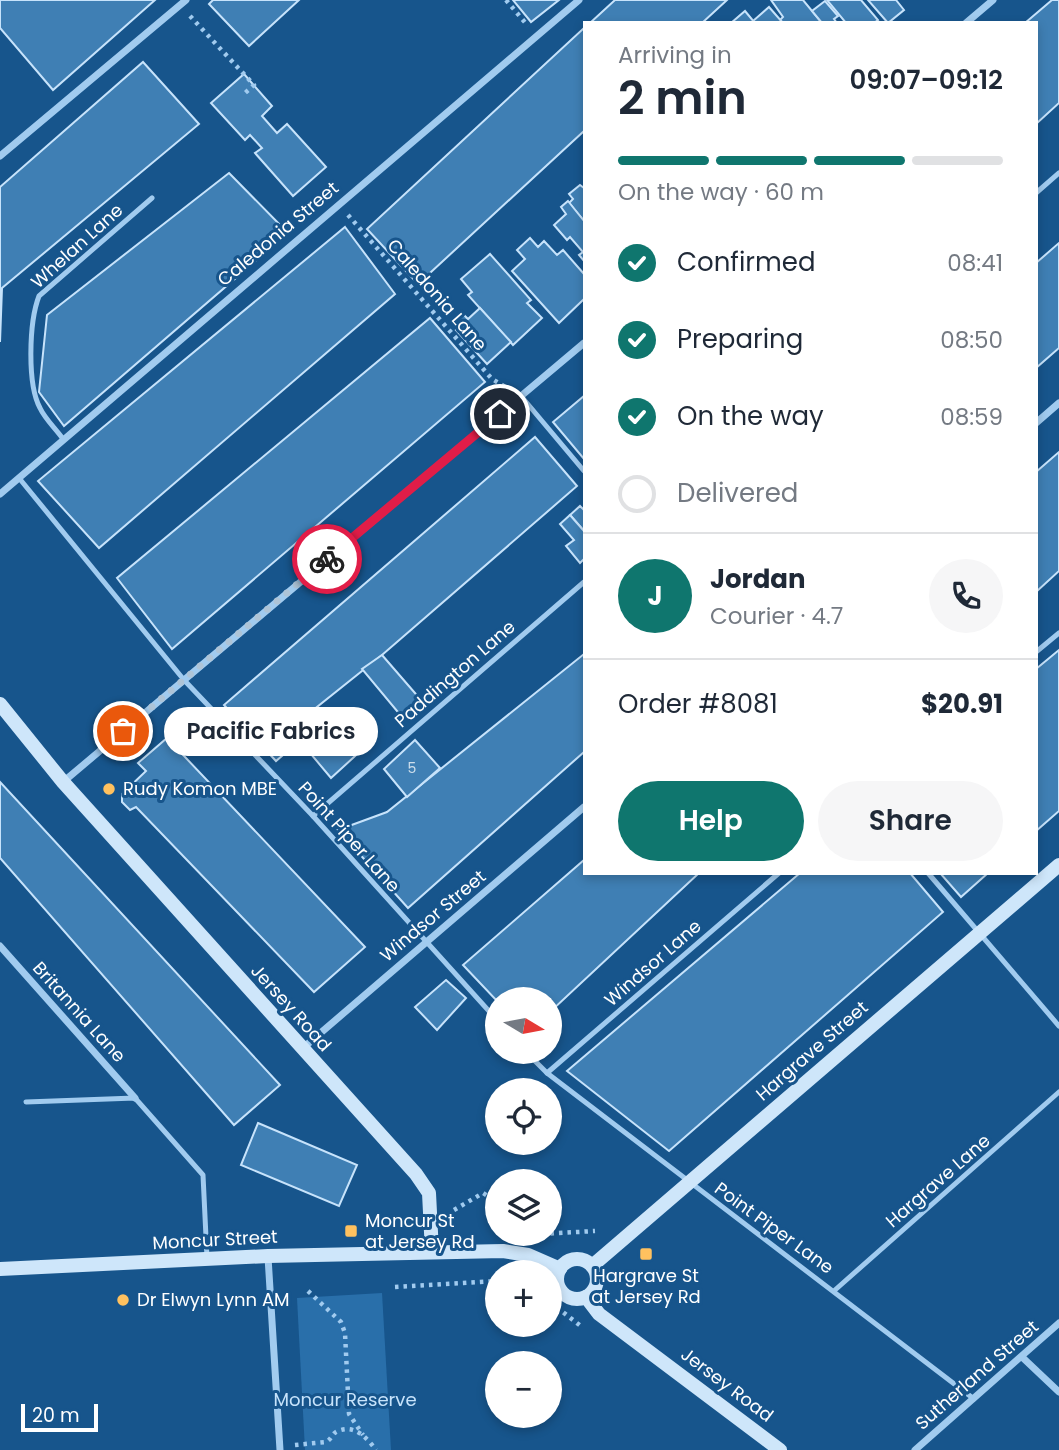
<!DOCTYPE html>
<meta charset="utf-8">
<style>
body{margin:0;font-family:Poppins,sans-serif;background:#f6f6f7;color:#1f2937;height:100vh;display:flex;flex-direction:column;font-size:26px;white-space:nowrap}
*{box-sizing:border-box;margin:0}
p{font-size:23px;color:#747a83}
.icon{flex:none;width:38px;height:38px;fill:none;stroke:currentColor;stroke-width:2;stroke-linecap:round;stroke-linejoin:round}
.map{position:relative;flex:1;overflow:hidden}
.details{position:absolute;left:583px;top:21px;width:455px;height:854px;display:flex;flex-direction:column;background:#fff;border-radius:0px;box-shadow:0 4px 10px #0003}
.details>*{flex:none}
.needle{width:46px;rotate:100deg}
.buttons{position:absolute;left:485px;top:987px;display:grid;gap:14px}
.buttons a{display:grid;place-items:center;width:77px;height:77px;border-radius:50%;background:#fff;box-shadow:0 4px 10px #0003;font-size:35px}
.scale{position:absolute;left:21px;bottom:18px;width:77px;box-sizing:border-box;padding-left:7px;border:4px solid #fff;border-top:0;font-size:19px;line-height:24px;white-space:nowrap;color:#fff;-webkit-text-stroke:5px #17558c;paint-order:stroke}
.pin{position:absolute;display:grid;place-items:center;width:60px;height:60px;color:#fff;margin:-30px;border:4px solid #fff;border-radius:50%;box-shadow:0 2px 7px #0007}
.courier{position:absolute;display:grid;place-items:center;width:70px;height:70px;margin:-35px;border:5px solid #e11d48;border-radius:50%;background:#fff;color:#222;box-shadow:0 2px 9px #0007}
.bubble{position:absolute;height:49px;border-radius:24px;background:#fff;box-shadow:0 4px 10px #0003;font-size:23px;font-weight:600;line-height:49px;text-align:center}
.overview em{font-style:normal;font-weight:600}
.overview div{display:flex;flex-direction:column-reverse}
.overview{display:flex;align-items:center;justify-content:space-between;height:119px;padding:0 35px}
h1{font-size:46px;font-weight:600;line-height:52px}
.bar{display:grid;grid-template-columns:repeat(4,1fr);gap:10px 7px;align-content:center;height:84px;padding:0 35px}
.bar i{height:9px;border-radius:5px;background:#e0e1e3}
.bar .on{background:#0f766e}
.bar p{grid-column:span 4}
.line{display:flex;align-items:center;gap:18px;padding:0 35px;border-top:2px solid #e0e1e3}
.line div{flex:1}
.round{display:grid;place-items:center;flex:none;width:74px;height:74px;border-radius:37px;background:#f6f6f7}
ol{padding:0 35px;list-style:none}
li{display:flex;align-items:center;gap:21px;height:77px}
li p{margin-inline-start:auto}
li .icon{padding:7px;border-radius:50%;background:#0f766e;color:#fff;stroke-width:4}
li:last-child{color:#747a83}
li i{width:38px;height:38px;border:4px solid #e0e1e3;border-radius:50%}
.primary-button{display:flex;gap:14px;margin-top:auto;padding:14px 35px}
.primary-button a{flex:1;height:80px;border-radius:42px;background:#0f766e;color:#fff;font-size:28px;font-weight:600;line-height:80px;text-align:center}
.primary-button a+a{background:#f6f6f7;color:#1f2937}
.map>svg:first-child{display:block}
.green{fill:#296faa}
.building{fill:#3f7fb4;stroke:#c7e3fb;stroke-width:2}
.lines{fill:none;stroke-linecap:round;stroke-linejoin:round}
.path{stroke:#a1cbef;stroke-width:4.5;stroke-dasharray:3.5 5;stroke-linecap:butt}
.lane{stroke:#a1cbef;stroke-width:5}
.street{stroke:#a1cbef;stroke-width:7}
.secondary{stroke:#cee6fa;stroke-width:14}
.done{stroke:#aec4d7;stroke-width:7;stroke-dasharray:0 12.6}
.route{stroke:#e11d48;stroke-width:9}
.poi-dot{fill:#ffc15f;stroke:#17558c;stroke-width:2.5}
.labels{text-anchor:middle;stroke-width:6;stroke-linejoin:round;paint-order:stroke}
.number-label{font-size:14px;fill:#cfdfec}
.street-label{font-size:18px;fill:#fff;stroke:#17558c}
.poi-label{font-size:18px;fill:#fff;stroke:#17558c;text-anchor:start}
.park-label{font-size:18px;fill:#c7e3fb;stroke:#17558c}
</style>
<div class="map">
<svg width="1059" height="1450" viewBox="0 0 1059 1450">
<rect width="100%" height="100%" fill="#17558c"/>
<path class="green" d="M 382,1293 L 391,1450 L 305,1450 L 297,1298 Z"/>
<g class="building">
<path d="M 0,0 L 155,0 L 53,90 L 0,28 Z"/>
<path d="M 213,0 L 299,0 L 249,46 L 209,4 Z"/>
<path d="M 513,0 L 559,0 L 531,22 Z"/>
<path d="M 615,0 L 727,0 L 702,23 L 590,23 Z"/>
<path d="M 771,0 L 803,0 L 822,23 L 783,23 L 780,20 L 783,17 Z"/>
<path d="M 827,0 L 861,0 L 878,20 L 874,23 L 846,23 Z"/>
<path d="M 868,0 L 896,0 L 904,10 L 888,23 Z"/>
<path d="M 1052,0 L 1059,0 L 1059,103 L 1036,124 L 1036,23 L 1025,23 Z"/>
<path d="M 825,1 L 838,16 L 834,19 L 837,23 L 822,23 L 812,11 Z"/>
<path d="M 769,7 L 783,23 L 755,23 L 753,21 Z"/>
<path d="M 745,11 L 755,23 L 731,23 Z"/>
<path d="M 584,28 L 584,131 L 418,284 L 367,229 Z"/>
<path d="M 143,62 L 199,124 L 2,288 L 0,342 L 0,187 Z"/>
<path d="M 244,74 L 272,106 L 262,116 L 277,133 L 287,124 L 326,167 L 293,196 L 255,153 L 262,148 L 250,135 L 245,140 L 211,103 Z"/>
<path d="M 229,173 L 288,233 L 64,426 L 39,392 L 47,315 Z"/>
<path d="M 580,185 L 584,188 L 584,221 L 569,203 L 573,199 L 569,194 Z"/>
<path d="M 568,201 L 584,221 L 584,261 L 579,255 L 583,252 L 570,237 L 567,240 L 554,225 L 566,214 L 561,207 Z"/>
<path d="M 345,227 L 395,294 L 99,548 L 38,481 Z"/>
<path d="M 530,238 L 538,247 L 544,241 L 557,255 L 563,250 L 584,274 L 584,299 L 559,323 L 512,271 L 525,259 L 517,250 Z"/>
<path d="M 1059,243 L 1059,348 L 1036,368 L 1036,263 Z"/>
<path d="M 490,254 L 531,300 L 527,303 L 542,318 L 513,345 L 468,295 L 472,292 L 461,279 Z"/>
<path d="M 480,308 L 511,342 L 487,364 L 456,330 L 462,325 L 457,319 L 463,314 L 468,319 Z"/>
<path d="M 430,318 L 485,382 L 172,649 L 117,578 Z"/>
<path d="M 584,396 L 584,459 L 553,422 Z"/>
<path d="M 535,437 L 577,486 L 382,655 L 287,731 L 297,743 L 276,761 L 224,705 Z"/>
<path d="M 1059,452 L 1059,571 L 1036,592 L 1036,472 Z"/>
<path d="M 580,506 L 584,510 L 584,531 L 570,515 Z"/>
<path d="M 570,515 L 584,531 L 584,559 L 580,563 L 566,546 L 574,540 L 560,524 Z"/>
<path d="M 1059,650 L 1059,811 L 1036,831 L 1036,669 Z"/>
<path d="M 584,654 L 584,752 L 408,908 L 338,830 L 387,812 Z"/>
<path d="M 382,655 L 421,700 L 402,717 L 362,669 Z"/>
<path d="M 335,711 L 365,747 L 331,778 L 295,735 L 303,729 L 309,732 Z"/>
<path d="M 167,738 L 365,947 L 314,992 L 136,807 L 130,810 L 122,802 L 122,794 L 146,771 L 138,763 Z"/>
<path d="M 415,740 L 440,768 L 407,797 L 384,769 Z"/>
<path d="M 0,782 L 280,1085 L 234,1125 L 0,858 Z"/>
<path d="M 584,860 L 584,873 L 699,873 L 550,1012 L 550,999 L 497,1001 L 463,965 Z"/>
<path d="M 800,873 L 910,873 L 943,912 L 669,1151 L 567,1071 Z"/>
<path d="M 940,873 L 988,873 L 961,897 Z"/>
<path d="M 446,980 L 466,998 L 437,1030 L 415,1007 Z"/>
<path d="M 258,1123 L 357,1165 L 339,1206 L 241,1165 Z"/>
</g>
<g class="lines">
<g class="path">
<path d="M 506,0 L 528,26"/>
<path d="M 190,16 L 254,85 L 245,93"/>
<path d="M 348,215 L 492,379 L 507,388"/>
<path d="M 454,1210 L 483,1193 L 497,1202"/>
<path d="M 542,1234 L 595,1231"/>
<path d="M 395,1287 L 497,1281"/>
<path d="M 308,1291 L 341,1322 L 345,1333 L 349,1414 L 363,1435"/>
<path d="M 550,1302 L 582,1327"/>
<path d="M 295,1445 L 326,1442 C 332,1439 332,1433 338,1431 C 355,1424 367,1438 376,1450"/>
</g>
<g class="lane">
<path d="M 1036,193 L 1059,173"/>
<path d="M 521,396 L 584,471"/>
<path d="M 63,439 C 56,429 45,419 40,408 C 27,384 29,322 39,296 L 152,198"/>
<path d="M 19,478 L 184,680 L 313,816 L 497,1020"/>
<path d="M 1036,652 L 1059,633"/>
<path d="M 313,816 L 584,582"/>
<path d="M 928,873 L 1059,1026"/>
<path d="M 526,1052 L 547,1073 L 974,1399"/>
<path d="M 547,1073 L 779,873"/>
<path d="M 26,1102 L 135,1098 L 203,1175 L 207,1258"/>
<path d="M 835,1290 L 1059,1092"/>
</g>
<g class="street">
<path d="M 966,23 L 993,0"/>
<path d="M 0,156 L 186,0"/>
<path d="M 1036,423 L 1059,403"/>
<path d="M 0,494 L 579,0"/>
<path d="M 63,782 L 584,343"/>
<path d="M 0,946 L 135,1098"/>
<path d="M 303,1048 L 584,807"/>
<path d="M 268,1257 L 280,1450"/>
<path d="M 1022,1357 L 1059,1392"/>
<path d="M 915,1450 L 1059,1323"/>
</g>
<g class="secondary">
<path d="M 0,704 L 63,782 L 416,1174 L 429,1193 L 432,1252"/>
<circle cx="577" cy="1279" r="20"/>
<path d="M 592,1266 L 1059,865"/>
<path d="M 0,1269 L 268,1256 L 503,1251 L 528,1255 L 560,1269"/>
<path d="M 586,1297 L 599,1314 L 780,1450"/>
</g>
</g>
<g class="lines">
<path class="done" d="M 123,731 L 327,559"/>
<path class="route" d="M 327,559 L 500,414"/>
</g>
<g class="poi-dot">
<circle cx="109" cy="789" r="7"/>
<rect x="344" y="1224" width="14" height="14" rx="3.5"/>
<rect x="639" y="1247" width="14" height="14" rx="3.5"/>
<circle cx="123" cy="1300" r="7"/>
</g>
<g class="labels">
<g class="number-label">
<text x="412" y="773">5</text>
</g>
<g class="street-label">
<text transform="translate(278 234) rotate(-40)" y="6">Caledonia Street</text>
<text transform="translate(77 246) rotate(-42)" y="6">Whelan Lane</text>
<text transform="translate(437 295) rotate(49)" y="6">Caledonia Lane</text>
<text transform="translate(455 674) rotate(-41)" y="6">Paddington Lane</text>
<text transform="translate(349 837) rotate(48)" y="6">Point Piper Lane</text>
<text transform="translate(433 916) rotate(-40)" y="6">Windsor Street</text>
<text transform="translate(653 963) rotate(-41)" y="6">Windsor Lane</text>
<text transform="translate(291 1008) rotate(48)" y="6">Jersey Road</text>
<text transform="translate(79 1012) rotate(48)" y="6">Britannia Lane</text>
<text transform="translate(812 1051) rotate(-41)" y="6">Hargrave Street</text>
<text transform="translate(938 1181) rotate(-41)" y="6">Hargrave Lane</text>
<text transform="translate(774 1228) rotate(36)" y="6">Point Piper Lane</text>
<text transform="translate(215 1240) rotate(-3)" y="6">Moncur Street</text>
<text transform="translate(977 1375) rotate(-41)" y="6">Sutherland Street</text>
<text transform="translate(727 1385) rotate(37)" y="6">Jersey Road</text>
</g>
<g class="poi-label">
<text x="123" y="795">Rudy Komon MBE</text>
<text x="365" y="1227">Moncur St<tspan x="365" dy="21">at Jersey Rd</tspan></text>
<text x="646" y="1282" text-anchor="middle">Hargrave St<tspan x="646" dy="21">at Jersey Rd</tspan></text>
<text x="137" y="1306">Dr Elwyn Lynn AM</text>
</g>
<g class="park-label">
<text x="345" y="1406">Moncur Reserve</text>
</g>
</g>
</svg>
<div class="buttons">
<a><svg class="needle" viewBox="-14 -14 28 28"><path d="M0-13l5 13h-10z" fill="#e53935"/><path d="M0 13l5-13h-10z" fill="#747a83"/></svg></a>
<a><svg class="icon" aria-label="locate" viewBox="0 0 24 24"><circle cx="12" cy="12" r="6"/><path d="M12 2v4M12 18v4M2 12h4M18 12h4"/></svg></a>
<a><svg class="icon" aria-label="layers" viewBox="0 0 24 24"><path d="M12 4l9 5-9 5-9-5zM3 14l9 5 9-5"/></svg></a>
<a>+</a>
<a>−</a>
</div>
<div class="scale">20 m</div>
<div class="pin" style="left:123px;top:731px;background:#ea580c"><svg class="icon" aria-label="bag" viewBox="0 0 24 24"><path d="M5 8h14l-1 12H6zM9 8a3 3 0 0 1 6 0"/></svg></div>
<div class="pin" style="left:500px;top:414px;background:#1f2937"><svg class="icon" aria-label="home" viewBox="0 0 24 24"><path d="M3 11l9-7 9 7M6 9v11h12V9"/></svg></div>
<div class="courier" style="left:327px;top:559px"><svg class="icon" aria-label="bike" viewBox="0 0 24 24"><circle cx="6" cy="16" r="4"/><circle cx="18" cy="16" r="4"/><path d="M6 16l4-8h5l3 8M10 8l3 8H6M13 5h3"/></svg></div>
<div class="bubble" style="left:164px;top:707px;width:214px">Pacific Fabrics</div>
<section class="details">
<div class="overview"><div><h1>2 min</h1><p>Arriving in</p></div><em>09:07–09:12</em></div>
<div class="bar"><i class="on"></i><i class="on"></i><i class="on"></i><i></i><p>On the way · 60 m</p></div>
<ol>
<li><svg class="icon" aria-label="check" viewBox="0 0 24 24"><path d="M5 12l5 5 9-10"/></svg>Confirmed<p>08:41</p></li>
<li><svg class="icon" aria-label="check" viewBox="0 0 24 24"><path d="M5 12l5 5 9-10"/></svg>Preparing<p>08:50</p></li>
<li><svg class="icon" aria-label="check" viewBox="0 0 24 24"><path d="M5 12l5 5 9-10"/></svg>On the way<p>08:59</p></li>
<li><i></i>Delivered</li>
</ol>
<div class="line" style="height:126px"><b class="round" style="background:#0f766e;color:#fff">J</b><div><b>Jordan</b><p>Courier · 4.7</p></div><a class="round"><svg class="icon" aria-label="phone" viewBox="0 0 24 24"><path d="M5 4h4l2 5-3 2q2 4 5 5l2-3 5 2v4C11 20 4 13 5 4z"/></svg></a></div>
<div class="line" style="height:91px"><div>Order #8081</div><b>$20.91</b></div>
<div class="primary-button"><a>Help</a><a>Share</a></div>
</section>
</div>
